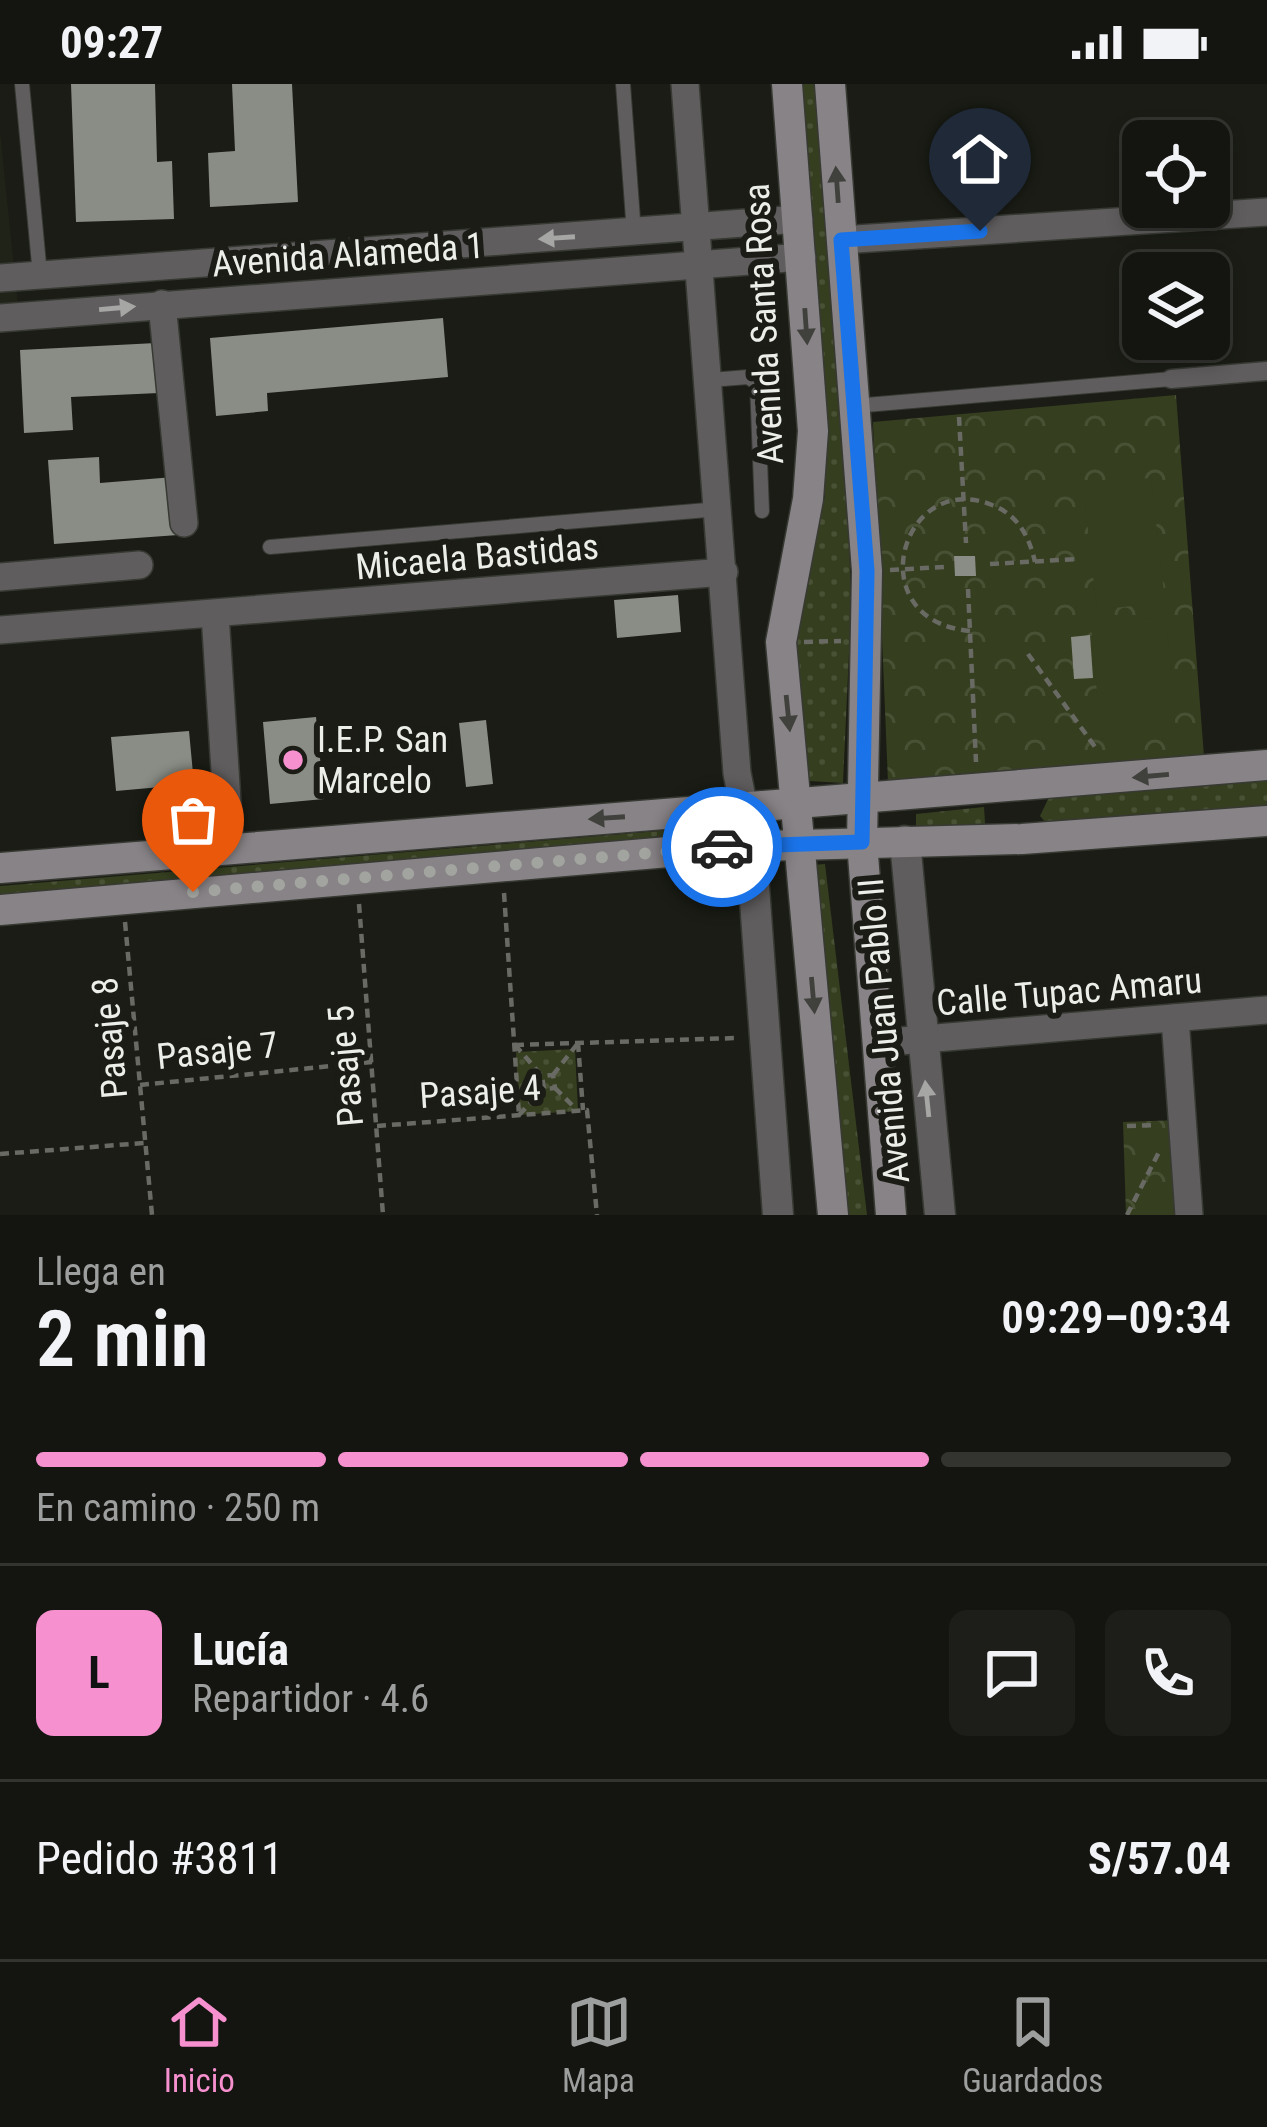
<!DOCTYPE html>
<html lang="es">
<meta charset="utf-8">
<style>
body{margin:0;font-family:"Roboto Condensed",sans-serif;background:#1d1e19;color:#f1f3f6;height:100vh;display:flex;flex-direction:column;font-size:45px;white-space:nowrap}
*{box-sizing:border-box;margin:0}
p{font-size:39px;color:#9d9f9f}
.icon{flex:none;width:66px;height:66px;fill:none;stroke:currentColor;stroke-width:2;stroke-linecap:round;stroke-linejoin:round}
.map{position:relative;height:1131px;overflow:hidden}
.panel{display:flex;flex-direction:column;background:#141510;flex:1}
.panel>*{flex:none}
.tools{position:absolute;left:1122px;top:36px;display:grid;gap:24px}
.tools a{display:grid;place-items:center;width:108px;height:108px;border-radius:18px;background:#141510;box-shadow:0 6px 18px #0003,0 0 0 3px #333430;font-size:60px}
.pin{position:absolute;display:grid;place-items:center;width:102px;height:102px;color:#fff;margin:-123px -51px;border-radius:50% 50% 50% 0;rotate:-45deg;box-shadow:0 0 12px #0007}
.pin .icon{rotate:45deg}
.courier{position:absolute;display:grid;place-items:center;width:120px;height:120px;margin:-60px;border:9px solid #1a73e8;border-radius:50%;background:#fff;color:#222;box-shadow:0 3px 15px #0007}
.summary em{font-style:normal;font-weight:600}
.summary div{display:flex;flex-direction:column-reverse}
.summary{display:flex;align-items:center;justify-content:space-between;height:204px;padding:0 36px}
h1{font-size:78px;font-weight:600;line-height:90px}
.bar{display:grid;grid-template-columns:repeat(4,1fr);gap:18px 12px;align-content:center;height:144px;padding:0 36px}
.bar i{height:15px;border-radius:9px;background:#333430}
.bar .current{background:#f690cf}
.bar p{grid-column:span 4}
.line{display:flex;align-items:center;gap:30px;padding:0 36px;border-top:3px solid #333430}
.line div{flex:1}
.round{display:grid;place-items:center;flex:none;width:126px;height:126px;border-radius:18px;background:#1d1e19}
.status{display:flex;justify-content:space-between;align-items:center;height:84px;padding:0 60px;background:#141510;direction:ltr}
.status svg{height:33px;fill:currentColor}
.tab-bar{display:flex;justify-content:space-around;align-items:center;height:168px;border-top:3px solid #333430;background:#141510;font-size:33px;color:#9d9f9f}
.tab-bar a{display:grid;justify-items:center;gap:6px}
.tab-bar .current{color:#f690cf}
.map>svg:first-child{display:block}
.built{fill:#202418}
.grass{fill:url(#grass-dots)}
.park{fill:url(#park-crowns)}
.garden{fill:#353e1f}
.building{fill:#8a8d85}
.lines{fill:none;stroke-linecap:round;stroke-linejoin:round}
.service-casing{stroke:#373933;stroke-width:16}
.pedestrian-casing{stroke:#373933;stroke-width:21}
.minor-casing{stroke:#373933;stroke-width:30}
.tertiary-casing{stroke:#373933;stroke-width:33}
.secondary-casing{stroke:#373933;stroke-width:33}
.path{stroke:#686a63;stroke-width:4.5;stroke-dasharray:9 6;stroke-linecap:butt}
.service{stroke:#605d5f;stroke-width:14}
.pedestrian{stroke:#605d5f;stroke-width:18}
.minor{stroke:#605d5f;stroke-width:27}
.tertiary{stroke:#605d5f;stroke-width:30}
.secondary{stroke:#888386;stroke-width:30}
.oneway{fill:#40403d}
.oneway2{fill:#a6a6a4}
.done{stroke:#a2a49f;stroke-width:12;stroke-dasharray:0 21.6}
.route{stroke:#1a73e8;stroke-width:15}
.poi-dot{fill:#f690cf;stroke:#1a1c15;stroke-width:4.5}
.labels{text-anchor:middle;stroke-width:12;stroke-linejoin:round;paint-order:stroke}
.street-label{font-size:36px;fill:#eceee9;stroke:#1a1c15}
.poi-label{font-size:36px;fill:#eceee9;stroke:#1a1c15;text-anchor:start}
</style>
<div class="status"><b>09:27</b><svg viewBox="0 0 49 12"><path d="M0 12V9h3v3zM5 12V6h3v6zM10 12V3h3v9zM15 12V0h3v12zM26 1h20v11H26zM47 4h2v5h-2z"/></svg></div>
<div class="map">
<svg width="1267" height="1131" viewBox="0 0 1267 1131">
<defs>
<pattern id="grass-dots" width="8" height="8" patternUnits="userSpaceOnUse" patternTransform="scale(3)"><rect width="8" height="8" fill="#353e1f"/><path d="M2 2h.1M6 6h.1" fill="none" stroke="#495135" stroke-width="1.8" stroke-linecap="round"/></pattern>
<pattern id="park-crowns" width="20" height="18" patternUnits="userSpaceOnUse" patternTransform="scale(3)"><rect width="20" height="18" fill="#353e1f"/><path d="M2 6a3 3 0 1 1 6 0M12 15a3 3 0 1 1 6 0" fill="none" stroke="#495135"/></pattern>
</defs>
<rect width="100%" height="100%" fill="#1a1c15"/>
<path class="built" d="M 0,48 L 18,222 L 0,223 Z"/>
<g class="grass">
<path d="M 795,0 L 819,0 L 848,413 L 851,525 L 843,699 L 792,696 L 789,546 L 825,413 Z"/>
<path d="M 1267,693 L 1267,725 L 1047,740 L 1040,732 L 1050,711 Z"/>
<path d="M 984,723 L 986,755 L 916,753 L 916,730 Z"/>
<path d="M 695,744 L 707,744 L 713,757 L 0,822 L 0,802 Z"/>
<path d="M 825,780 L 867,1131 L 836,1131 L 799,782 Z"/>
<path d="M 575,965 L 578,1027 L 519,1031 L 516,968 Z"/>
</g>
<g class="park">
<path d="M 1176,311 L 1204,672 L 888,698 L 873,338 Z"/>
<path d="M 1179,1036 L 1183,1131 L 1126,1131 L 1123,1038 Z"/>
</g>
<g class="garden">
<path d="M 1151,394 L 1165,518 L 1097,526 L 1083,401 Z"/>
<path d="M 1166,533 L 1176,648 L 1101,655 L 1091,540 Z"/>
</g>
<g class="building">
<path d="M 71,0 L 155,0 L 157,78 L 172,77 L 174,135 L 76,138 Z"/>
<path d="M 232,0 L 292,0 L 298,118 L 210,123 L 208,69 L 235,67 Z"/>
<path d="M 443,234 L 448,293 L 267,309 L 268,327 L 216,332 L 210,254 Z"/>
<path d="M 156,259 L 159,309 L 71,313 L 73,346 L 24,349 L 20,266 Z"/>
<path d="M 99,373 L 100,399 L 174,393 L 178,451 L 54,460 L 48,376 Z"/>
<path d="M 954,472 L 975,472 L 976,492 L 955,492 Z"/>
<path d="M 678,511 L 681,548 L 617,554 L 614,516 Z"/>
<path d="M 1090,551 L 1093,594 L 1074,595 L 1071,553 Z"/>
<path d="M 316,633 L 324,715 L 270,720 L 263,638 Z"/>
<path d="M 486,636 L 493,700 L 466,703 L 459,639 Z"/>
<path d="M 189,647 L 194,700 L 116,707 L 111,653 Z"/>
</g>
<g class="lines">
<g class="service-casing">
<g id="service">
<path d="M 22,0 L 40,191"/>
<path d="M 623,0 L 634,149"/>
<path d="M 710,296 L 748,293 L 757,299 L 762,427"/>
<path d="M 854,322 L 1171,295"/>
<path d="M 270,463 L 719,425"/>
</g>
</g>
<g class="pedestrian-casing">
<path id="pedestrian" d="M 1171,295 L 1267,287"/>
</g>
<g class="minor-casing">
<g id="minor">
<path d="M 685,0 L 737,689 L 744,724"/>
<path d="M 841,156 L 1267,128"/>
<path d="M 0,194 L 799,135"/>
<path d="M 162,220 L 184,439"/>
<path d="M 0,234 L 802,173"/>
<path d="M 0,493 L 139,481"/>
<path d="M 215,530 L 230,764"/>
<path d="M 0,546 L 724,488"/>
<path d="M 1175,934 L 1189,1131"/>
<path d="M 877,959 L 1267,926"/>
</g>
</g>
<g class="tertiary-casing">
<g id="tertiary">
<path d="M 744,724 L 751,762 L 778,1131"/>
<path d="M 905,757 L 940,1131"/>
</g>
</g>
<g class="secondary-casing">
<g id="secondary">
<path d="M 787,0 L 813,347 L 808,415 L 781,558 L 833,1131"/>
<path d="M 830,0 L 867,487 L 862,758 L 891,1131"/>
<path d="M 0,784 L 1267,681"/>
<path d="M 0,826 L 726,763 L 1022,755 L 1267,737"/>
</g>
</g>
<g class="path">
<path d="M 959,333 L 966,459"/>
<path d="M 990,480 L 1077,475"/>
<path d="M 890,486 L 944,483"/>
<path d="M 968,505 L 976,678"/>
<path d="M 970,547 C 857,536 902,384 992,421 C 1018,431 1029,452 1035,478"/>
<path d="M 804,558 L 841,557"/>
<path d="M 1028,570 L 1098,667"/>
<path d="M 504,809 L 519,1031"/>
<path d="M 359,820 L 383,1131"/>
<path d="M 125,838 L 152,1131"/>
<path d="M 578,959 L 583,1026"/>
<path d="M 515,961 L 737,954"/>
<path d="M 515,961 L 542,992 L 544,1005 L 555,1004 L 553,991 L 542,992"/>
<path d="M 553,991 L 578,959"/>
<path d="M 140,1001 L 372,978"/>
<path d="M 555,1004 L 576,1025"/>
<path d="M 519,1031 L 544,1005"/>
<path d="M 377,1042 L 587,1026 L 597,1131"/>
<path d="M 1127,1042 L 1157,1041"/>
<path d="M 0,1070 L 144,1059"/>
<path d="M 1127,1131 L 1160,1066"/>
</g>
<use href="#service" class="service"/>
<use href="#pedestrian" class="pedestrian"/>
<use href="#minor" class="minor"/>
<use href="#tertiary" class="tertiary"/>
<use href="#secondary" class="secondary"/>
</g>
<defs><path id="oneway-solid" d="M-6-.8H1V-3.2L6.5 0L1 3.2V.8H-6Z" transform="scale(3)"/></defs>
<g class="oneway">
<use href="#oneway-solid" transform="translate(837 101) rotate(-94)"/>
<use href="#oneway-solid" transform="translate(806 242) rotate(86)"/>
<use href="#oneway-solid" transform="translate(788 629) rotate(84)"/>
<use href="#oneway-solid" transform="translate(1151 692) rotate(175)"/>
<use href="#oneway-solid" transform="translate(607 734) rotate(176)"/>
<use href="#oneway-solid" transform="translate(813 911) rotate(85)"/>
</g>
<g class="oneway2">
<use href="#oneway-solid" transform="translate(557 154) rotate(176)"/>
<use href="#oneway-solid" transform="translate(117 224) rotate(-5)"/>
<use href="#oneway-solid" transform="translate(927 1015) rotate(-96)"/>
</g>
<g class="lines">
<path class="done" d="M 193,808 L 722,763"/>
<path class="route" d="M 722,763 L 862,758 L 867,487 L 841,156 L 980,147"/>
</g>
<circle class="poi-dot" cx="293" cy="676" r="12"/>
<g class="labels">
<g class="street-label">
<text transform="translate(348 170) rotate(-4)" y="13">Avenida Alameda 1</text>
<text transform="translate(763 240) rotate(-93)" y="13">Avenida Santa Rosa</text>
<text transform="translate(477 472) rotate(-5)" y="13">Micaela Bastidas</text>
<text transform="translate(1069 907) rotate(-5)" y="13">Calle Tupac Amaru</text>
<text transform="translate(883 947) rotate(-95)" y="13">Avenida Juan Pablo II</text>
<text transform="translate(109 954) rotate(-95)" y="13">Pasaje 8</text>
<text transform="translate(217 966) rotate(-6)" y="13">Pasaje 7</text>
<text transform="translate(345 982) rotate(-95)" y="13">Pasaje 5</text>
<text transform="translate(480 1007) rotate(-4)" y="13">Pasaje 4</text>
</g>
<g class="poi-label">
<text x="317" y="668">I.E.P. San<tspan x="317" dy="41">Marcelo</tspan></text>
</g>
</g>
</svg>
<div class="tools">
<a><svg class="icon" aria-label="locate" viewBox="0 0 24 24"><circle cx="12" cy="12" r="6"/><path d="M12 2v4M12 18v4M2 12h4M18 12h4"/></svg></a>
<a><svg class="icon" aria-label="layers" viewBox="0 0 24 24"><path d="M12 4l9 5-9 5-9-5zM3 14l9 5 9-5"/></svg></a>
</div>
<div class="pin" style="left:193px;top:808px;background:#ea580c"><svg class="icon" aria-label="bag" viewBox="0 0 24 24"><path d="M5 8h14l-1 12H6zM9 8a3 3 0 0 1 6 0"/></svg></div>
<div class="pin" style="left:980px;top:147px;background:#1f2937"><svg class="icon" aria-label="home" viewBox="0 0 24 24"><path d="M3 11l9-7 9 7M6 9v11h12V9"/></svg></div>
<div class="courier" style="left:722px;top:763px"><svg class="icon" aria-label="car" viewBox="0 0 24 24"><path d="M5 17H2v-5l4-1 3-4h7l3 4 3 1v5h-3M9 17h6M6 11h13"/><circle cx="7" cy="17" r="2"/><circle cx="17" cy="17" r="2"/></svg></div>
</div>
<section class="panel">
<div class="summary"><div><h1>2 min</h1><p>Llega en</p></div><em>09:29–09:34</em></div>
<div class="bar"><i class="current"></i><i class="current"></i><i class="current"></i><i></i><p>En camino · 250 m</p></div>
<div class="line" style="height:216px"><b class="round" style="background:#f690cf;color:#111">L</b><div><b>Lucía</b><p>Repartidor · 4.6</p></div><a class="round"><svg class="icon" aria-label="chat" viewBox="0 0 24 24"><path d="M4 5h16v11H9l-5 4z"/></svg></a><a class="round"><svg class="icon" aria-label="phone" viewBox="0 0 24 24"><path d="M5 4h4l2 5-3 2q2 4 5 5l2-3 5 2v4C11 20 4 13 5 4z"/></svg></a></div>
<div class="line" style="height:156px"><div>Pedido #3811</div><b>S/57.04</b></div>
</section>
<nav class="tab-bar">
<a class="current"><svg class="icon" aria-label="home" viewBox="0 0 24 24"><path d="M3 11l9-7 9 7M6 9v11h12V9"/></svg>Inicio</a>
<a><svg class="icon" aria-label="map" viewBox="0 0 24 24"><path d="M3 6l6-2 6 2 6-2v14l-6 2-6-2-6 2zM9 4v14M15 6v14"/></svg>Mapa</a>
<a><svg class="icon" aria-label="saved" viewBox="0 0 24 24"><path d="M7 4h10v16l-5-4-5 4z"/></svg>Guardados</a>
</nav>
